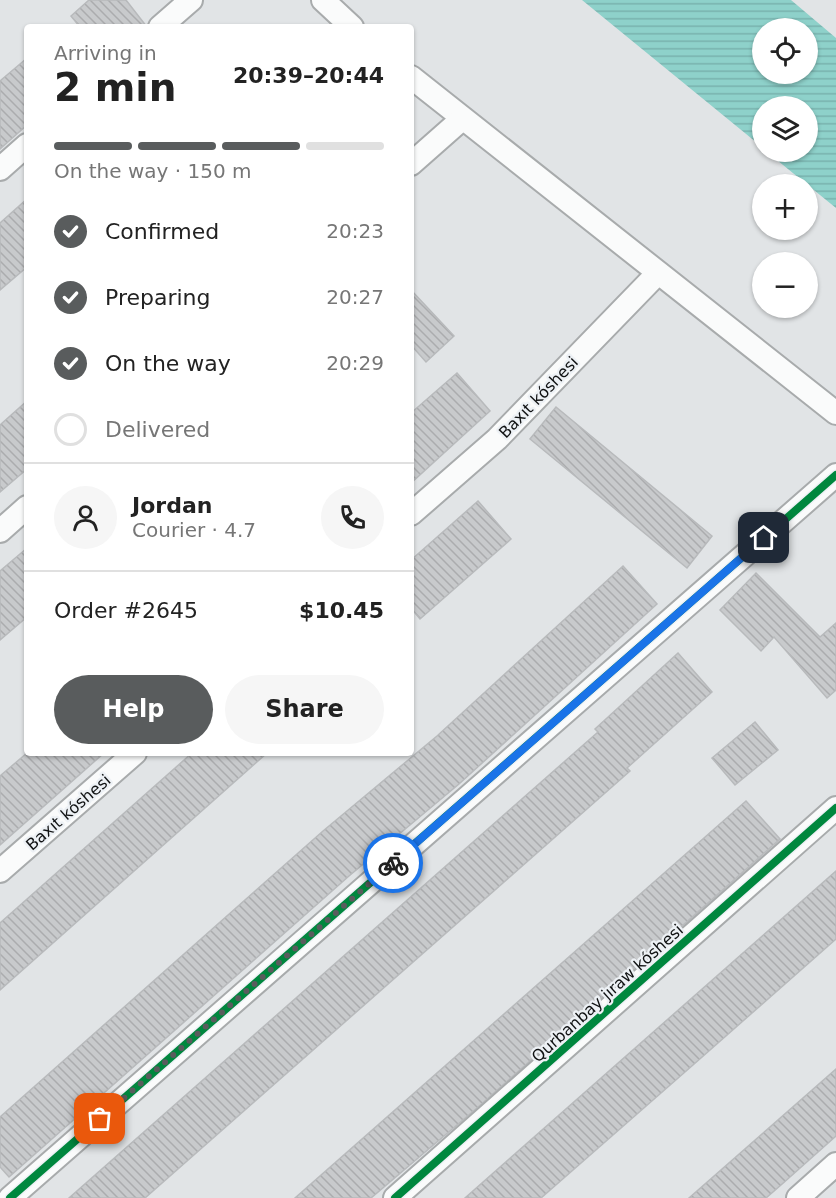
<!DOCTYPE html>
<meta charset="utf-8">
<style>
body{margin:0;font-family:"DejaVu Sans",sans-serif;background:#f6f6f6;color:#222;height:100vh;display:flex;flex-direction:column;font-size:22px;white-space:nowrap}
*{box-sizing:border-box;margin:0}
p{font-size:20px;color:#767676}
.icon{flex:none;width:33px;height:33px;fill:none;stroke:currentColor;stroke-width:2;stroke-linecap:round;stroke-linejoin:round}
.map{position:relative;flex:1;overflow:hidden}
.side{position:absolute;left:24px;top:24px;width:390px;height:732px;display:flex;flex-direction:column;background:#fff;border-radius:6px;box-shadow:0 2px 4px #0004}
.side>*{flex:none}
.controls{position:absolute;left:752px;top:18px;display:grid;gap:12px}
.controls a{display:grid;place-items:center;width:66px;height:66px;border-radius:50%;background:#fff;box-shadow:0 2px 4px #0004;font-size:30px}
.pin{position:absolute;display:grid;place-items:center;width:51px;height:51px;color:#fff;margin:-26px;border-radius:12px;box-shadow:0 3px 9px #0006}
.courier{position:absolute;display:grid;place-items:center;width:60px;height:60px;margin:-30px;border:4px solid #1a73e8;border-radius:50%;background:#fff;color:#222;box-shadow:0 2px 8px #0007}
.overview em{font-style:normal;font-weight:700}
.overview div{display:flex;flex-direction:column-reverse}
.overview{display:flex;align-items:center;justify-content:space-between;height:102px;padding:0 30px}
h1{font-size:39px;font-weight:700;line-height:45px}
.bar{display:grid;grid-template-columns:repeat(4,1fr);gap:9px 6px;align-content:center;height:72px;padding:0 30px}
.bar i{height:8px;border-radius:4px;background:#e0e0e0}
.bar .current{background:#595c5d}
.bar p{grid-column:span 4}
.line{display:flex;align-items:center;gap:15px;padding:0 30px;border-top:2px solid #e0e0e0}
.line div{flex:1}
.round{display:grid;place-items:center;flex:none;width:63px;height:63px;border-radius:32px;background:#f6f6f6}
ol{padding:0 30px;list-style:none}
li{display:flex;align-items:center;gap:18px;height:66px}
li p{margin-inline-start:auto}
li .icon{padding:6px;border-radius:50%;background:#595c5d;color:#fff;stroke-width:4}
li:last-child{color:#767676}
li i{width:33px;height:33px;border:3px solid #e0e0e0;border-radius:50%}
.button{display:flex;gap:12px;margin-top:auto;padding:12px 30px}
.button a{flex:1;height:69px;border-radius:36px;background:#595c5d;color:#fff;font-size:24px;font-weight:700;line-height:69px;text-align:center}
.button a+a{background:#f6f6f6;color:#222}
.map>svg:first-child{display:block}
.water{fill:url(#water-rules);fill-rule:evenodd}
.building{fill:url(#building-back-hatch);stroke:#b8babc;stroke-width:1.5}
.lines{fill:none;stroke-linecap:round;stroke-linejoin:round}
.street-casing{stroke:#a8abac;stroke-width:26}
.street{stroke:#fafbfb;stroke-width:22}
.cycleway-casing{stroke:#edf1f5;stroke-width:11}
.cycleway{stroke:#00873e;stroke-width:8}
.done{stroke:#595c5d;stroke-width:6;stroke-dasharray:0 10.8}
.route{stroke:#1a73e8;stroke-width:8}
.labels{text-anchor:middle;stroke-width:4.5;stroke-linejoin:round;paint-order:stroke}
.street-label{font-size:16px;fill:#101213;stroke:#edf1f5}
</style>
<div class="map">
<svg width="836" height="1198" viewBox="0 0 836 1198">
<defs>
<pattern id="water-rules" width="6" height="5" patternUnits="userSpaceOnUse" patternTransform="scale(1.5)"><rect width="6" height="5" fill="#8ed1ca"/><path d="M0 2.5h6" fill="none" stroke="#79b2ad"/></pattern>
<pattern id="building-back-hatch" width="6" height="6" patternUnits="userSpaceOnUse" patternTransform="scale(1.5)"><rect width="6" height="6" fill="#c8cacc"/><path d="M-1 5l2 2M0 0l6 6M5-1l2 2" fill="none" stroke="#abacae"/></pattern>
</defs>
<rect width="100%" height="100%" fill="#e1e4e6"/>
<path class="water" d="M 582,0 L 791,0 L 836,38 L 836,208 L 767,152 L 807,152 L 807,106 L 762,106 L 762,147 ZM 762,28 L 807,28 L 807,74 L 762,74 Z"/>
<g class="building">
<path d="M 89,0 L 126,0 L 147,27 L 80,27 L 71,16 Z"/>
<path d="M 27,58 L 27,125 L 0,149 L 0,81 Z"/>
<path d="M 27,199 L 27,267 L 0,290 L 0,223 Z"/>
<path d="M 411,290 L 454,336 L 426,362 L 411,345 Z"/>
<path d="M 457,373 L 490,411 L 411,483 L 411,413 Z"/>
<path d="M 27,401 L 27,469 L 0,492 L 0,425 Z"/>
<path d="M 556,407 L 712,536 L 687,568 L 530,439 Z"/>
<path d="M 478,501 L 511,539 L 420,619 L 411,608 L 411,560 Z"/>
<path d="M 27,548 L 27,617 L 0,640 L 0,571 Z"/>
<path d="M 623,566 L 657,604 L 459,784 L 349,876 L 9,1177 L 0,1167 L 0,1117 L 323,831 L 437,736 Z"/>
<path d="M 756,573 L 820,637 L 836,623 L 836,690 L 827,698 L 774,637 L 761,651 L 720,610 Z"/>
<path d="M 678,653 L 712,692 L 627,768 L 630,771 L 145,1198 L 69,1198 L 598,732 L 595,729 Z"/>
<path d="M 755,722 L 778,750 L 735,785 L 712,758 Z"/>
<path d="M 27,753 L 104,753 L 0,845 L 0,776 Z"/>
<path d="M 192,753 L 267,753 L 0,990 L 0,923 Z"/>
<path d="M 746,801 L 780,839 L 477,1108 L 371,1198 L 295,1198 Z"/>
<path d="M 836,871 L 836,939 L 693,1065 L 541,1198 L 465,1198 Z"/>
<path d="M 836,1069 L 836,1136 L 781,1185 L 766,1198 L 689,1198 Z"/>
</g>
<g class="lines">
<g class="street-casing">
<g id="street">
<path d="M 323,0 L 352,27"/>
<path d="M 160,27 L 191,0"/>
<path d="M 411,77 L 836,413"/>
<path d="M 411,164 L 462,119"/>
<path d="M 0,169 L 27,145"/>
<path d="M 411,514 L 497,439 L 658,273"/>
<path d="M 0,531 L 27,507"/>
<path d="M 0,871 L 135,753"/>
<path d="M 10,1198 L 836,475"/>
<path d="M 395,1198 L 836,808"/>
<path d="M 798,1198 L 836,1164"/>
</g>
</g>
<use href="#street" class="street"/>
<g class="cycleway-casing">
<g id="cycleway">
<path d="M 10,1198 L 836,475"/>
<path d="M 395,1198 L 836,808"/>
</g>
</g>
<use href="#cycleway" class="cycleway"/>
</g>
<g class="lines">
<path class="done" d="M 100,1119 L 393,863"/>
<path class="route" d="M 393,863 L 764,538"/>
</g>
<g class="labels">
<g class="street-label">
<text transform="translate(538 397) rotate(-46)" y="6">Baxıt kóshesi</text>
<text transform="translate(68 812) rotate(-41)" y="6">Baxıt kóshesi</text>
<text transform="translate(607 993) rotate(-42)" y="6">Qurbanbay jıraw kóshesi</text>
</g>
</g>
</svg>
<div class="controls">
<a><svg class="icon" aria-label="locate" viewBox="0 0 24 24"><circle cx="12" cy="12" r="6"/><path d="M12 2v4M12 18v4M2 12h4M18 12h4"/></svg></a>
<a><svg class="icon" aria-label="layers" viewBox="0 0 24 24"><path d="M12 4l9 5-9 5-9-5zM3 14l9 5 9-5"/></svg></a>
<a>+</a>
<a>−</a>
</div>
<div class="pin" style="left:100px;top:1119px;background:#ea580c"><svg class="icon" aria-label="bag" viewBox="0 0 24 24"><path d="M5 8h14l-1 12H6zM9 8a3 3 0 0 1 6 0"/></svg></div>
<div class="pin" style="left:764px;top:538px;background:#1f2937"><svg class="icon" aria-label="home" viewBox="0 0 24 24"><path d="M3 11l9-7 9 7M6 9v11h12V9"/></svg></div>
<div class="courier" style="left:393px;top:863px"><svg class="icon" aria-label="bike" viewBox="0 0 24 24"><circle cx="6" cy="16" r="4"/><circle cx="18" cy="16" r="4"/><path d="M6 16l4-8h5l3 8M10 8l3 8H6M13 5h3"/></svg></div>
<section class="side">
<div class="overview"><div><h1>2 min</h1><p>Arriving in</p></div><em>20:39–20:44</em></div>
<div class="bar"><i class="current"></i><i class="current"></i><i class="current"></i><i></i><p>On the way · 150 m</p></div>
<ol>
<li><svg class="icon" aria-label="check" viewBox="0 0 24 24"><path d="M5 12l5 5 9-10"/></svg>Confirmed<p>20:23</p></li>
<li><svg class="icon" aria-label="check" viewBox="0 0 24 24"><path d="M5 12l5 5 9-10"/></svg>Preparing<p>20:27</p></li>
<li><svg class="icon" aria-label="check" viewBox="0 0 24 24"><path d="M5 12l5 5 9-10"/></svg>On the way<p>20:29</p></li>
<li><i></i>Delivered</li>
</ol>
<div class="line" style="height:108px"><a class="round"><svg class="icon" aria-label="person" viewBox="0 0 24 24"><circle cx="12" cy="8" r="4"/><path d="M4 21q1-7 8-7t8 7"/></svg></a><div><b>Jordan</b><p>Courier · 4.7</p></div><a class="round"><svg class="icon" aria-label="phone" viewBox="0 0 24 24"><path d="M5 4h4l2 5-3 2q2 4 5 5l2-3 5 2v4C11 20 4 13 5 4z"/></svg></a></div>
<div class="line" style="height:78px"><div>Order #2645</div><b>$10.45</b></div>
<div class="button"><a>Help</a><a>Share</a></div>
</section>
</div>
